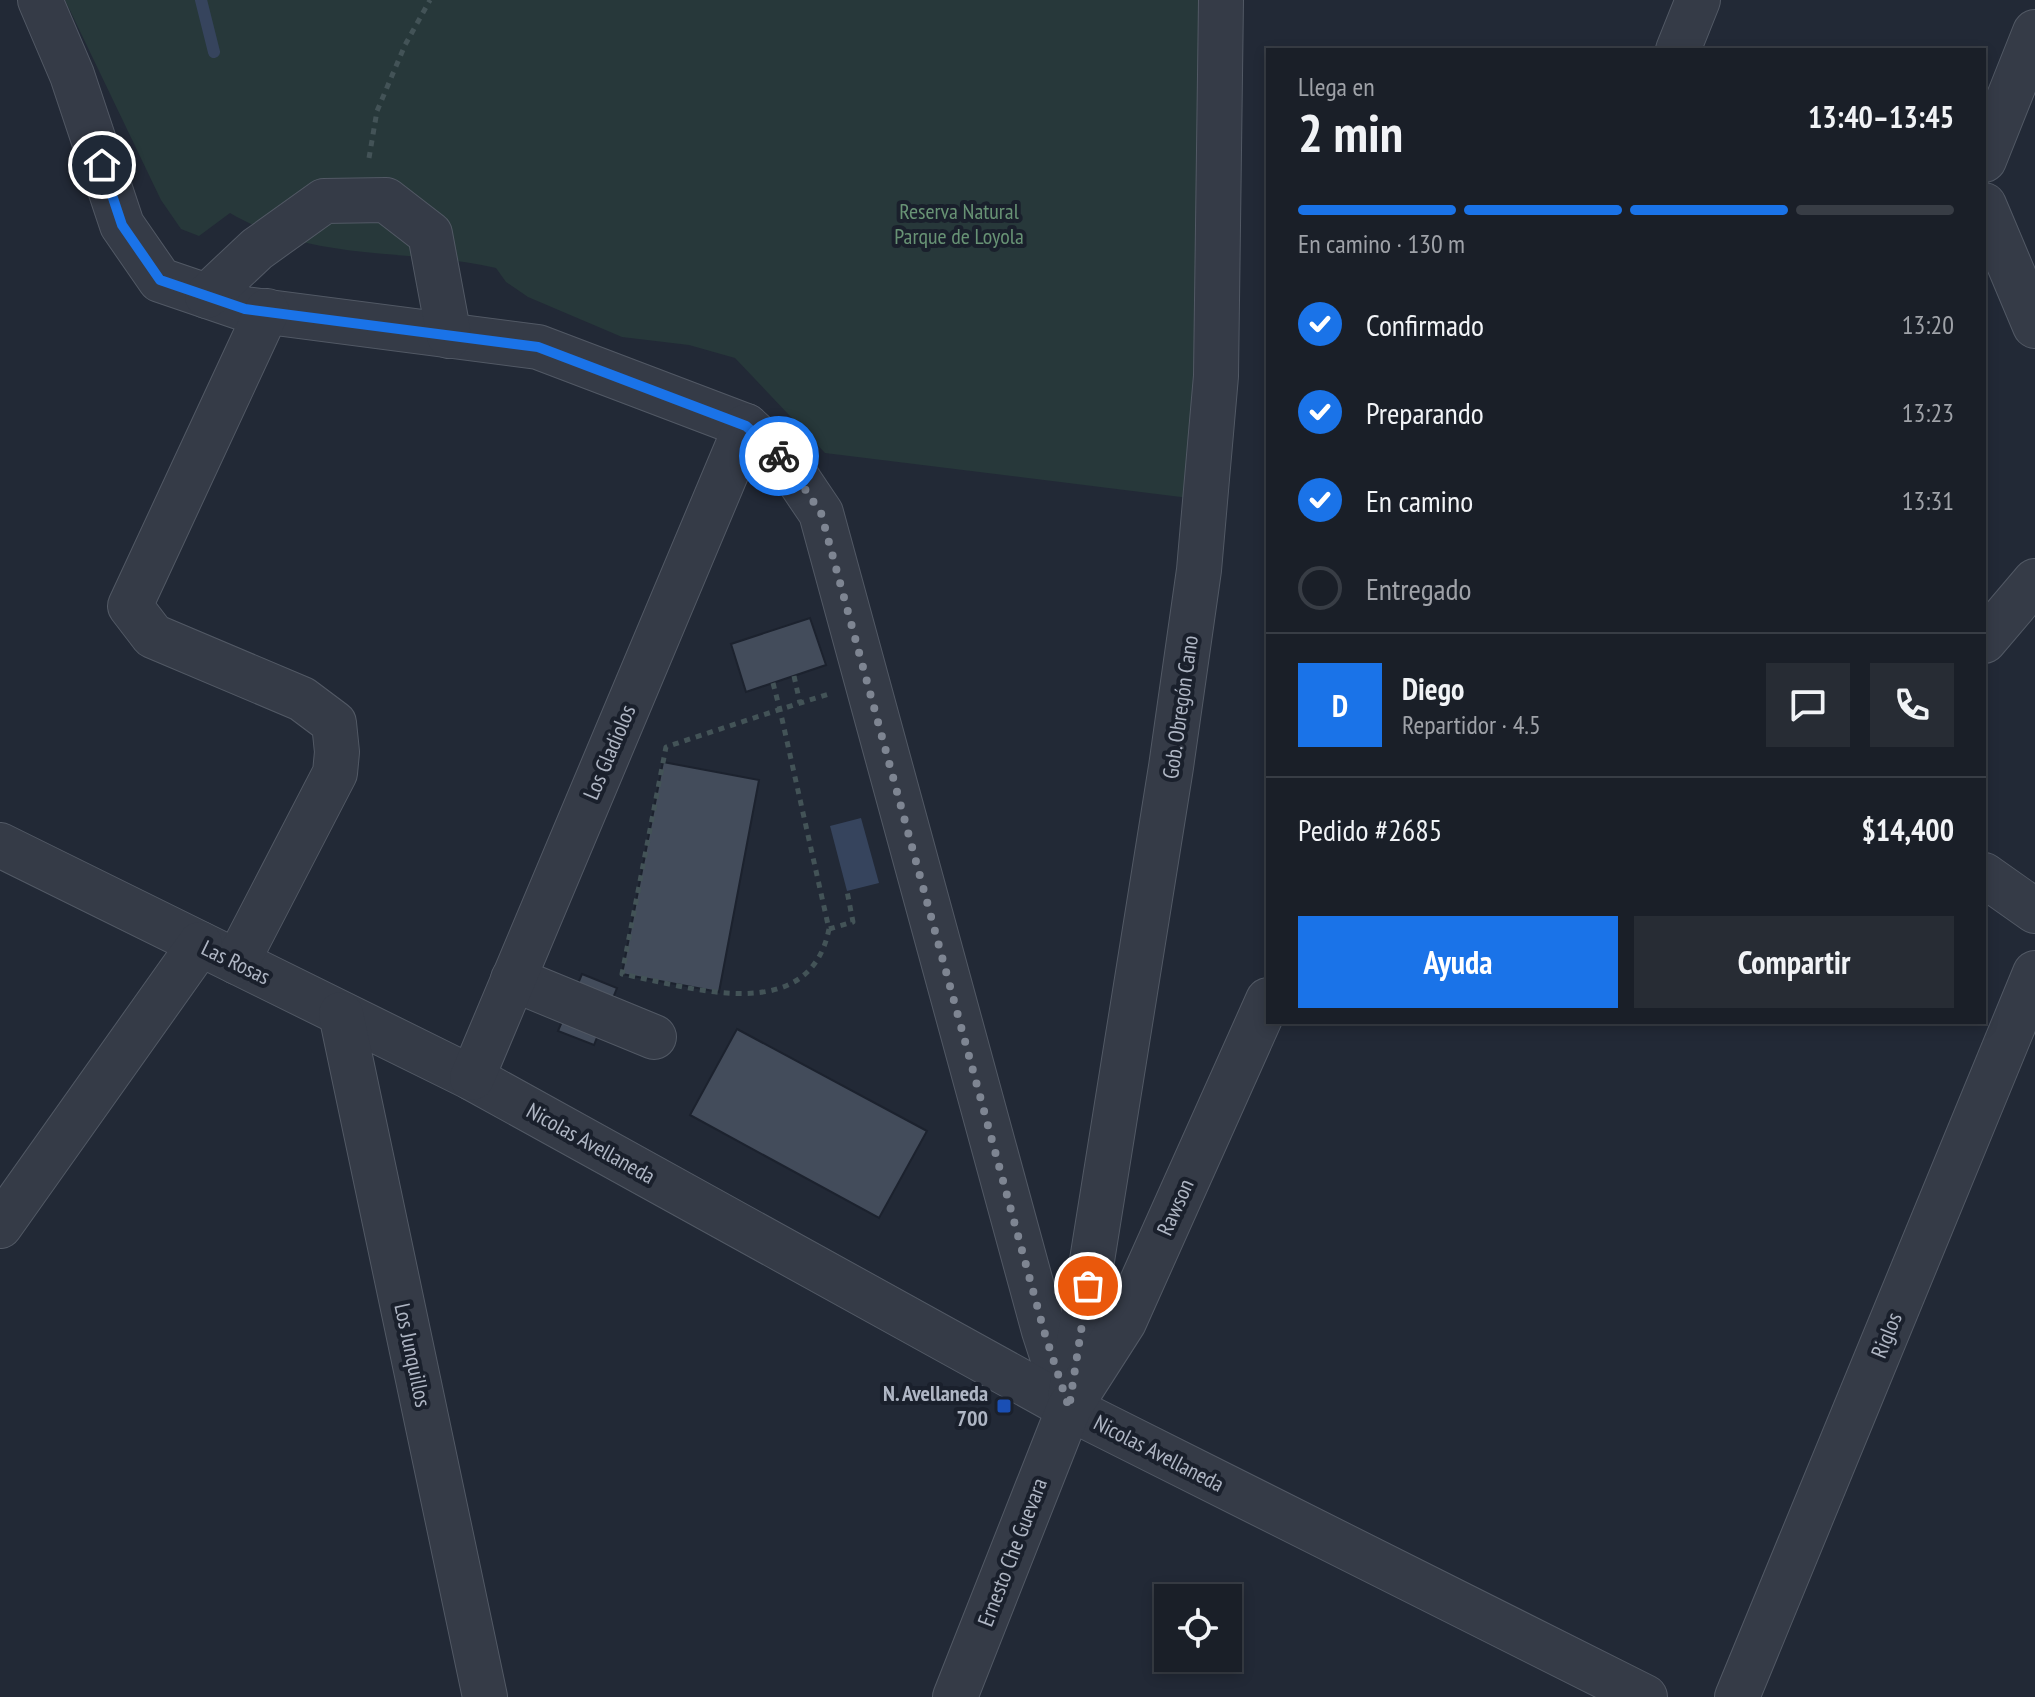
<!DOCTYPE html>
<html lang="es">
<meta charset="utf-8">
<style>
body{margin:0;font-family:"PT Sans Narrow",sans-serif;background:#272c34;color:#f1f3f6;height:100vh;display:flex;flex-direction:column;font-size:30px;white-space:nowrap}
*{box-sizing:border-box;margin:0}
p{font-size:26px;color:#9fa2a8}
.icon{flex:none;width:44px;height:44px;fill:none;stroke:currentColor;stroke-width:2;stroke-linecap:round;stroke-linejoin:round}
.map{position:relative;flex:1;overflow:hidden}
.sheet{position:absolute;left:1266px;top:48px;width:720px;height:976px;display:flex;flex-direction:column;background:#1a1f28;border-radius:0px;box-shadow:0 4px 12px #0003,0 0 0 2px #383d45}
.sheet>*{flex:none}
.buttons{position:absolute;left:1154px;top:1584px;display:grid;gap:16px}
.buttons a{display:grid;place-items:center;width:88px;height:88px;border-radius:0px;background:#1a1f28;box-shadow:0 4px 12px #0003,0 0 0 2px #383d45;font-size:40px}
.pin{position:absolute;display:grid;place-items:center;width:68px;height:68px;color:#fff;margin:-34px;border:4px solid #fff;border-radius:50%;box-shadow:0 2px 8px #0007}
.courier{position:absolute;display:grid;place-items:center;width:80px;height:80px;margin:-40px;border:6px solid #1a73e8;border-radius:50%;background:#fff;color:#222;box-shadow:0 2px 10px #0007}
.summary em{font-style:normal;font-weight:600}
.summary div{display:flex;flex-direction:column-reverse}
.summary{display:flex;align-items:center;justify-content:space-between;height:136px;padding:0 32px}
h1{font-size:52px;font-weight:600;line-height:60px}
.bar{display:grid;grid-template-columns:repeat(4,1fr);gap:12px 8px;align-content:center;height:96px;padding:0 32px}
.bar i{height:10px;border-radius:6px;background:#383d45}
.bar .selected{background:#1a73e8}
.bar p{grid-column:span 4}
.line{display:flex;align-items:center;gap:20px;padding:0 32px;border-top:2px solid #383d45}
.line div{flex:1}
.round{display:grid;place-items:center;flex:none;width:84px;height:84px;border-radius:0px;background:#272c34}
ol{padding:0 32px;list-style:none}
li{display:flex;align-items:center;gap:24px;height:88px}
li p{margin-inline-start:auto}
li .icon{padding:8px;border-radius:50%;background:#1a73e8;color:#fff;stroke-width:4}
li:last-child{color:#9fa2a8}
li i{width:44px;height:44px;border:4px solid #383d45;border-radius:50%}
.cta{display:flex;gap:16px;margin-top:auto;padding:16px 32px}
.cta a{flex:1;height:92px;border-radius:0px;background:#1a73e8;color:#fff;font-size:32px;font-weight:600;line-height:92px;text-align:center}
.cta a+a{background:#272c34;color:#f1f3f6}
.map>svg:first-child{display:block}
.green{fill:#27383a}
.water{fill:#36445d}
.lines{fill:none;stroke-linecap:round;stroke-linejoin:round}
.stream{stroke:#36445d;stroke-width:12}
.building{fill:#434c5b;stroke:#1c222e;stroke-width:2}
.minor-casing{stroke:#525965;stroke-width:46}
.path{stroke:#435357;stroke-width:5;stroke-dasharray:6 6;stroke-linecap:butt}
.minor{stroke:#353b47;stroke-width:44}
.done{stroke:#7e8592;stroke-width:8;stroke-dasharray:0 14.4}
.route{stroke:#1a73e8;stroke-width:10}
.transit-dot{fill:#1a4fb4;stroke:#1a202c;stroke-width:3}
.labels{text-anchor:middle;stroke-width:8;stroke-linejoin:round;paint-order:stroke}
.park-label{font-size:22px;fill:#689375;stroke:#1a202c}
.street-label{font-size:22px;fill:#afb6c4;stroke:#1a202c}
.poi-label{font-size:22px;font-weight:bold;fill:#afb6c4;stroke:#1a202c;text-anchor:end}
</style>
<div class="map">
<svg width="2035" height="1697" viewBox="0 0 2035 1697">
<rect width="100%" height="100%" fill="#222936"/>
<path class="green" d="M 65,0 L 1206,0 L 1199,392 L 1189,498 L 825,453 L 735,358 L 689,345 L 622,337 L 528,297 L 506,282 L 496,268 C 403,247 318,264 230,213 L 199,236 L 181,229 L 161,200 Z"/>
<path class="water" d="M 861,818 L 879,883 L 847,891 L 830,826 Z"/>
<g class="lines">
<path class="stream" d="M 201,0 L 214,52"/>
</g>
<g class="building">
<path d="M 810,618 L 826,665 L 746,692 L 731,644 Z"/>
<path d="M 663,762 L 759,780 L 719,992 L 622,974 Z"/>
<path d="M 582,974 L 617,988 L 594,1045 L 558,1031 Z"/>
<path d="M 737,1029 L 927,1131 L 879,1218 L 690,1115 Z"/>
</g>
<g class="lines">
<g class="minor-casing">
<g id="minor">
<path d="M 40,0 L 72,75 L 122,225 L 160,280 L 245,309 L 538,347 L 746,426 L 788,464 L 821,513 L 1044,1331 L 1069,1408"/>
<path d="M 1678,50 L 1698,0"/>
<path d="M 1984,160 L 2035,32"/>
<path d="M 1984,205 L 2035,326"/>
<path d="M 207,296 L 257,249 L 324,201 L 386,200 L 430,234 L 449,336"/>
<path d="M 1984,641 L 2035,581"/>
<path d="M 0,845 L 472,1078 L 1069,1408 L 1645,1697"/>
<path d="M 1984,875 L 2035,911"/>
<path d="M 237,962 L 335,773 L 337,752 L 334,723 L 302,699 L 153,636 L 130,606 L 267,311"/>
<path d="M 513,979 L 654,1037"/>
<path d="M 341,1014 L 485,1697"/>
<path d="M 472,1078 L 746,426"/>
<path d="M 0,1226 L 200,944"/>
<path d="M 1070,1398 L 1171,767 L 1199,570 L 1216,376 L 1221,0"/>
<path d="M 955,1697 L 1069,1408 L 1124,1322 L 1268,1000"/>
<path d="M 1737,1697 L 2035,973"/>
</g>
</g>
<g class="path">
<path d="M 369,158 L 377,111 L 405,45 L 430,0"/>
<path d="M 794,676 L 800,703"/>
<path d="M 773,683 L 780,710 L 829,929 C 809,1028 690,987 622,974 L 666,747 C 720,729 774,711 829,694"/>
<path d="M 829,929 L 853,922 L 847,891"/>
</g>
<use href="#minor" class="minor"/>
</g>
<g class="lines">
<path class="done" d="M 779,456 L 788,464 L 821,513 L 1044,1331 L 1069,1408 L 1088,1286"/>
<path class="route" d="M 102,165 L 122,225 L 160,280 L 245,309 L 538,347 L 746,426 L 779,456"/>
</g>
<rect class="transit-dot" x="996" y="1398" width="16" height="16" rx="4"/>
<g class="labels">
<g class="park-label">
<text x="959" y="219">Reserva Natural<tspan x="959" dy="25">Parque de Loyola</tspan></text>
</g>
<g class="street-label">
<text transform="translate(1180 707) rotate(-82)" y="8">Gob. Obregón Cano</text>
<text transform="translate(609 752) rotate(-67)" y="8">Los Gladiolos</text>
<text transform="translate(236 962) rotate(26)" y="8">Las Rosas</text>
<text transform="translate(591 1143) rotate(29)" y="8">Nicolas Avellaneda</text>
<text transform="translate(1175 1207) rotate(-66)" y="8">Rawson</text>
<text transform="translate(1886 1335) rotate(-68)" y="8">Riglos</text>
<text transform="translate(413 1355) rotate(78)" y="8">Los Junquillos</text>
<text transform="translate(1159 1453) rotate(27)" y="8">Nicolas Avellaneda</text>
<text transform="translate(1012 1552) rotate(-69)" y="8">Ernesto Che Guevara</text>
</g>
<g class="poi-label">
<text x="988" y="1401">N. Avellaneda<tspan x="988" dy="25">700</tspan></text>
</g>
</g>
</svg>
<div class="buttons">
<a><svg class="icon" aria-label="locate" viewBox="0 0 24 24"><circle cx="12" cy="12" r="6"/><path d="M12 2v4M12 18v4M2 12h4M18 12h4"/></svg></a>
</div>
<div class="pin" style="left:1088px;top:1286px;background:#ea580c"><svg class="icon" aria-label="bag" viewBox="0 0 24 24"><path d="M5 8h14l-1 12H6zM9 8a3 3 0 0 1 6 0"/></svg></div>
<div class="pin" style="left:102px;top:165px;background:#1f2937"><svg class="icon" aria-label="home" viewBox="0 0 24 24"><path d="M3 11l9-7 9 7M6 9v11h12V9"/></svg></div>
<div class="courier" style="left:779px;top:456px"><svg class="icon" aria-label="bike" viewBox="0 0 24 24"><circle cx="6" cy="16" r="4"/><circle cx="18" cy="16" r="4"/><path d="M6 16l4-8h5l3 8M10 8l3 8H6M13 5h3"/></svg></div>
<section class="sheet">
<div class="summary"><div><h1>2 min</h1><p>Llega en</p></div><em>13:40–13:45</em></div>
<div class="bar"><i class="selected"></i><i class="selected"></i><i class="selected"></i><i></i><p>En camino · 130 m</p></div>
<ol>
<li><svg class="icon" aria-label="check" viewBox="0 0 24 24"><path d="M5 12l5 5 9-10"/></svg>Confirmado<p>13:20</p></li>
<li><svg class="icon" aria-label="check" viewBox="0 0 24 24"><path d="M5 12l5 5 9-10"/></svg>Preparando<p>13:23</p></li>
<li><svg class="icon" aria-label="check" viewBox="0 0 24 24"><path d="M5 12l5 5 9-10"/></svg>En camino<p>13:31</p></li>
<li><i></i>Entregado</li>
</ol>
<div class="line" style="height:144px"><b class="round" style="background:#1a73e8;color:#fff">D</b><div><b>Diego</b><p>Repartidor · 4.5</p></div><a class="round"><svg class="icon" aria-label="chat" viewBox="0 0 24 24"><path d="M4 5h16v11H9l-5 4z"/></svg></a><a class="round"><svg class="icon" aria-label="phone" viewBox="0 0 24 24"><path d="M5 4h4l2 5-3 2q2 4 5 5l2-3 5 2v4C11 20 4 13 5 4z"/></svg></a></div>
<div class="line" style="height:104px"><div>Pedido #2685</div><b>$14,400</b></div>
<div class="cta"><a>Ayuda</a><a>Compartir</a></div>
</section>
</div>
